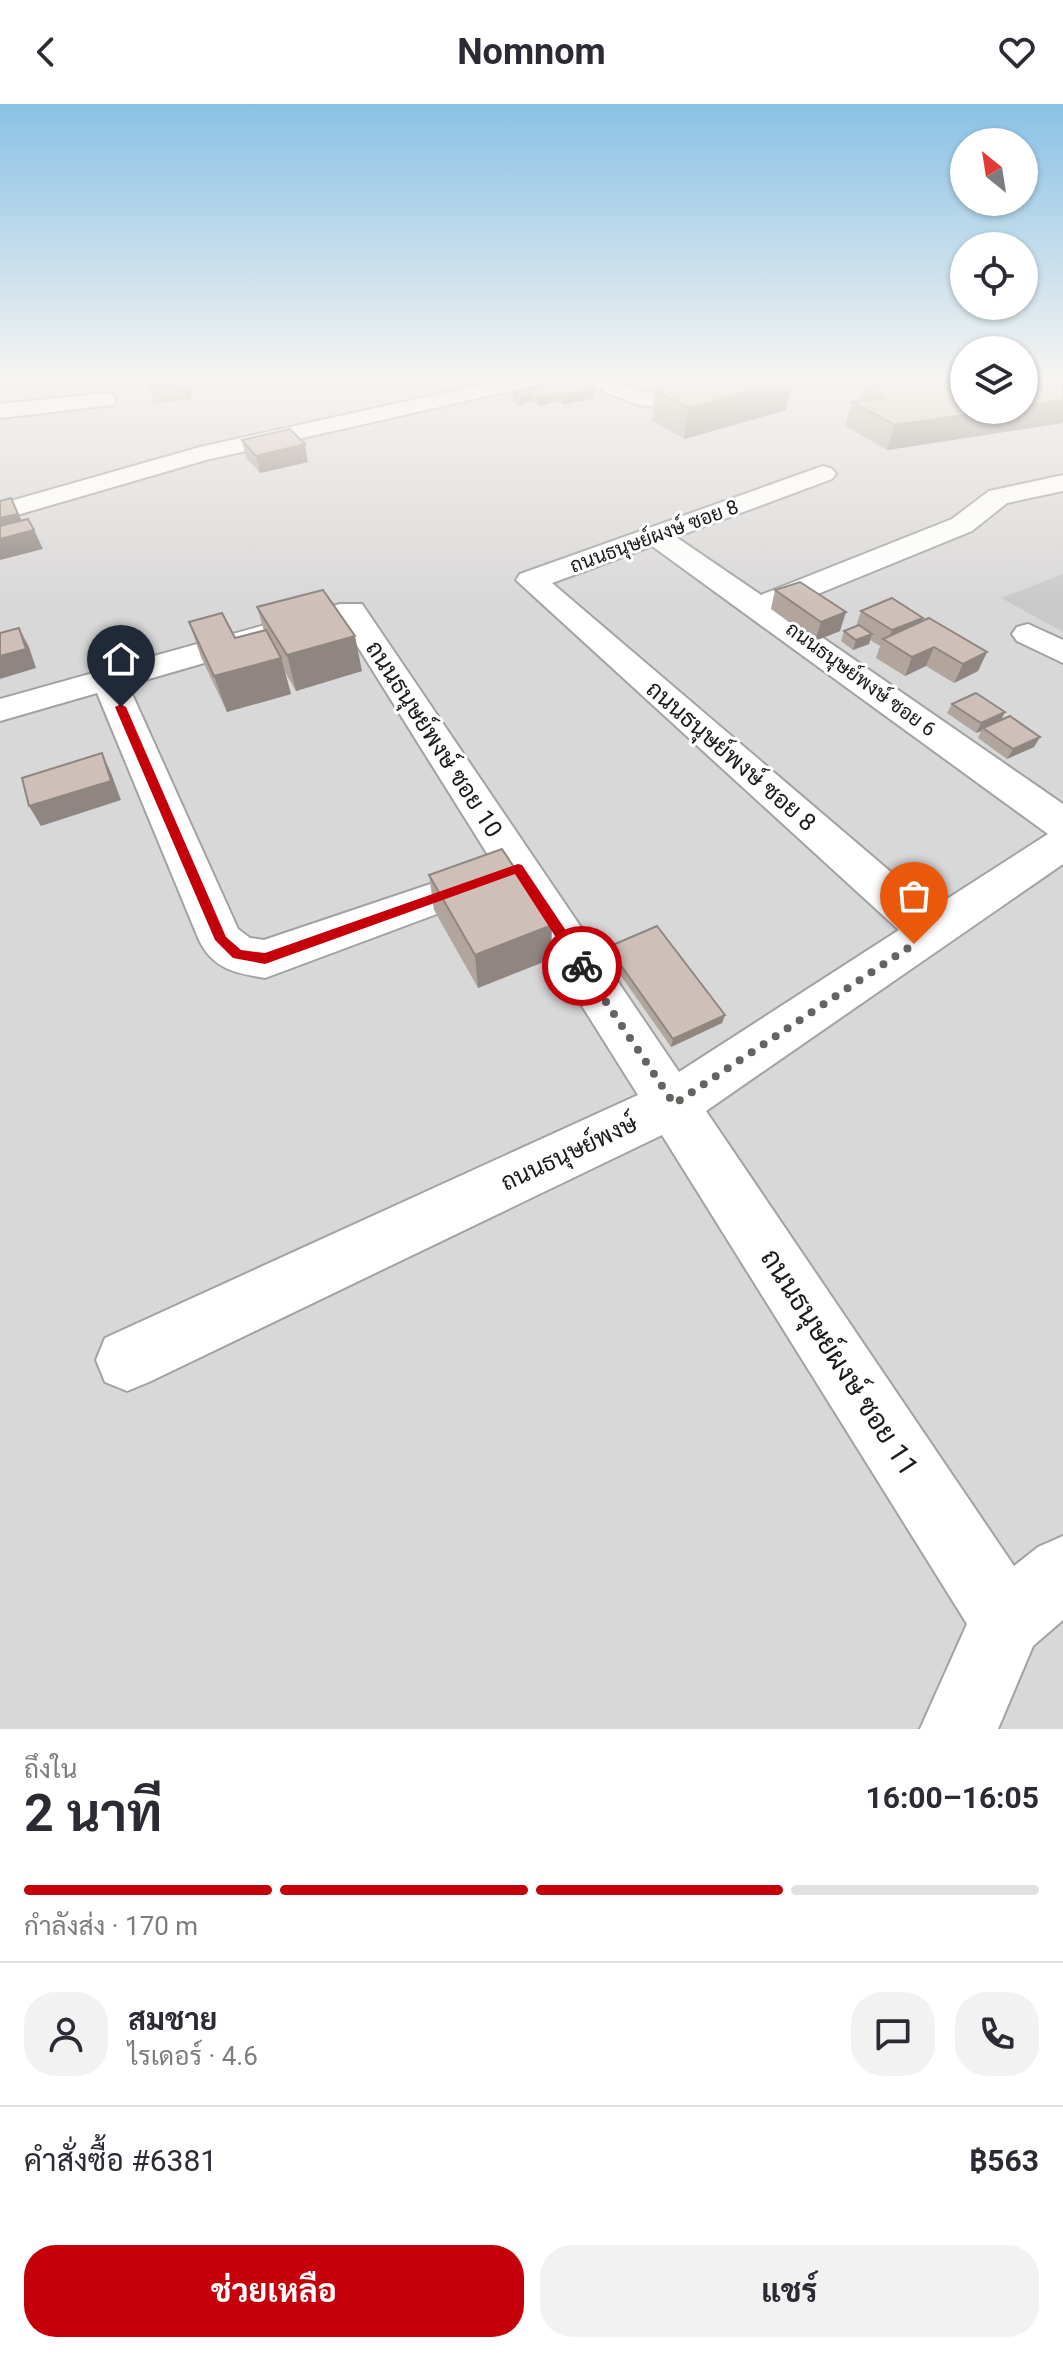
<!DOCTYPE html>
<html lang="th">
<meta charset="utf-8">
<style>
body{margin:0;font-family:Roboto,Sarabun,sans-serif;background:#f2f2f3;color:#2b2b33;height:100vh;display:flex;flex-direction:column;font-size:30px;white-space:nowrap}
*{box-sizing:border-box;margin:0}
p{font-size:26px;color:#7c7c81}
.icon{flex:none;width:44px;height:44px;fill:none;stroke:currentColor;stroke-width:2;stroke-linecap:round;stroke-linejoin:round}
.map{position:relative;height:1625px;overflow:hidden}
.panel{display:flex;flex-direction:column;background:#fff;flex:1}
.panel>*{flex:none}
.needle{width:52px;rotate:330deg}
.fabs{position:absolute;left:950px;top:24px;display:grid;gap:16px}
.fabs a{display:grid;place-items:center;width:88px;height:88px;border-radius:50%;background:#fff;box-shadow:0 2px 6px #0004;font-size:40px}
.pin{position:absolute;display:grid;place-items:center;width:68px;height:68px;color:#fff;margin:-82px -34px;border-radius:50% 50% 50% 0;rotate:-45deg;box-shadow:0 0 8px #0007}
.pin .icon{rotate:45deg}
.courier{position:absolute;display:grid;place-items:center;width:80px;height:80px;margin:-40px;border:6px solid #c6000b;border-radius:50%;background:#fff;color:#222;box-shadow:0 2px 10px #0007}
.headline em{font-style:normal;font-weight:700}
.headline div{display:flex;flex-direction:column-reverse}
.headline{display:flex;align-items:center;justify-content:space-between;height:136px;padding:0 24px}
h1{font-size:52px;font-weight:700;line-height:60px}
.bar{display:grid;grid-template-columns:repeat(4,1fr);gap:12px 8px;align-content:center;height:96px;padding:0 24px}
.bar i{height:10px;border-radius:6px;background:#e1e1e2}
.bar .active{background:#c6000b}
.bar p{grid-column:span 4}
.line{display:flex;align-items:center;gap:20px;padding:0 24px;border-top:2px solid #e1e1e2}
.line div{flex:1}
.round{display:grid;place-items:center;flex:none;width:84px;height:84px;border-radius:32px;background:#f2f2f3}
.action{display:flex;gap:16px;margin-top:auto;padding:16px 24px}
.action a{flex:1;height:92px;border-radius:32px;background:#c6000b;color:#fff;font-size:32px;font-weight:700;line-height:92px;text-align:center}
.action a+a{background:#f2f2f3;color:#2b2b33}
header{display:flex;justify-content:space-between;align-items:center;height:104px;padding:0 24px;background:#fff;font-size:36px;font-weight:700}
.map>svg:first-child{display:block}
.residential{fill:#d9d8d8}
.religious{fill:#c9c9c9}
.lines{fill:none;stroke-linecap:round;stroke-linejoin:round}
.minor-casing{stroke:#a2a2a2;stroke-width:4}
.minor{fill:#fff;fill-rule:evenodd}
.wall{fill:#b1a59e}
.shaded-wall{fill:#908681}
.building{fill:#cec0b8;stroke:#908681;stroke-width:2}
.route{fill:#c6000b}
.done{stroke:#656360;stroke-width:8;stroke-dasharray:0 14.4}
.labels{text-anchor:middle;stroke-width:6;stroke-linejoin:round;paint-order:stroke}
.far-street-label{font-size:20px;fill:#1b1b1b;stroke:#fff}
.street-label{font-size:24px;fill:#1b1b1b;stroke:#fff}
.near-street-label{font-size:28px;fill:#1b1b1b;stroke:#fff}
</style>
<header><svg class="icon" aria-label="back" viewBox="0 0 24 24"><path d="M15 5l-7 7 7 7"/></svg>Nomnom<svg class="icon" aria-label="heart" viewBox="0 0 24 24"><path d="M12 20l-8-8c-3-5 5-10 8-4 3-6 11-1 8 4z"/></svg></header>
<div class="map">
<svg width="1063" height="1625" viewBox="0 0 1063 1625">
<rect width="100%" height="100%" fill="#eee8df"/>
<path class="residential" d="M 0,273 L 964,273 L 964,306 L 1024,306 L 1063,273 L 1063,1625 L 0,1625 Z"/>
<path class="religious" d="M 1063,470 L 1063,528 L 1001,494 Z"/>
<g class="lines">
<g class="minor-casing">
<g id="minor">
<path d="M 516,273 L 579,273 L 568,279 L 536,281 L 206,356 L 0,416 L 0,400 L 200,343 Z"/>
<path d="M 585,273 L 611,273 L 637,287 L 653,289 L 713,273 L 724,280 L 721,285 L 665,301 L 642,302 L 607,289 Z"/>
<path d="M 105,289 L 113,291 L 116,296 L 113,301 L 0,314 L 0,300 Z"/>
<path d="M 823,362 L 832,365 L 836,370 L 832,375 L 676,433 L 761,491 L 952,415 L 989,387 L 1063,371 L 1063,387 L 1007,399 L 972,427 L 781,505 L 1063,700 L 1063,760 L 706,1007 L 1014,1462 L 1038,1443 L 1063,1432 L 1063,1516 L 1033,1542 L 998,1625 L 920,1625 L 967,1520 L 662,1031 L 149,1278 L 127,1287 L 105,1278 L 96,1256 L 105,1234 L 638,991 L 506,781 L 504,785 L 265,874 C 235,869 213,865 199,836 L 97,589 L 0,617 L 0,595 L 340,500 L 362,500 L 679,968 L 899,826 L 516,476 L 520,470 ZM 652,442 L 1048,730 L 933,804 L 552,479 ZM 343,519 L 493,759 L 264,836 L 250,834 L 238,825 L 128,581 Z"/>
<path d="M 1028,520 L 1063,536 L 1063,559 L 1017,537 L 1012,530 L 1017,523 Z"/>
</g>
</g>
<use href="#minor" class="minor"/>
</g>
<g class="wall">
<path d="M 152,273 L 189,273 L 192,286 L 190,296 L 154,299 L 149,282 Z"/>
<path d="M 926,273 L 1063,273 L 1063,319 L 887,346 L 845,322 L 852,298 L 862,296 L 866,282 L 928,273 Z"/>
<path d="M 576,274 L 594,294 L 563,301 L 558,297 L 539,302 L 532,297 L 519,302 L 513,298 L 513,290 Z"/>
<path d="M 655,286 L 786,306 L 684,335 L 652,317 Z"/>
<path d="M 242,336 L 308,358 L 260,369 L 246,354 Z"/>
<path d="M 775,486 L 840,527 L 815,537 L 771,505 Z"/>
<path d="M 257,503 L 362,567 L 296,587 L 285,568 L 291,590 L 227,608 L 201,553 L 189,518 L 235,534 L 264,527 Z"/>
<path d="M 861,507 L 923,514 L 922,517 L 987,548 L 978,567 L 954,579 L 926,562 L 905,572 L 876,554 L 880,542 L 870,536 L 869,540 L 853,546 L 841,537 L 844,527 L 856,522 Z"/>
<path d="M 952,600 L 1005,608 L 1001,616 L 1040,633 L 1034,643 L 1007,655 L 978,634 L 981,627 L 976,629 L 947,609 Z"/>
<path d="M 429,771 L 551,855 L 478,884 L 434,806 Z"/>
<path d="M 608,843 L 725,911 L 722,919 L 671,943 L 607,852 Z"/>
</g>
<g class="shaded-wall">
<path d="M 187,273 L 189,273 L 192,286 L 190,296 L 185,280 Z"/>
<path d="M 793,275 L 786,306 L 684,335 L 688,304 Z"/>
<path d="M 594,285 L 594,294 L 563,301 L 563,292 Z"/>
<path d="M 532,289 L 532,297 L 519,302 L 519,294 Z"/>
<path d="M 558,289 L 558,297 L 539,302 L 539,294 Z"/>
<path d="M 1063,296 L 1063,319 L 887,346 L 895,321 L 997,306 L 1024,306 L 1024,302 Z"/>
<path d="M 305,340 L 308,358 L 260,369 L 256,352 Z"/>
<path d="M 11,394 L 27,428 L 0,434 L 0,414 Z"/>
<path d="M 34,426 L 43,445 L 0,456 L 0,435 Z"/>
<path d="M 846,508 L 840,527 L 815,537 L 821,518 Z"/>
<path d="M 923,514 L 915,533 L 888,538 L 892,526 Z"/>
<path d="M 19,524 L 29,543 L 36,564 L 0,575 L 0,552 Z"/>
<path d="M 872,530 L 869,540 L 853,546 L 856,536 Z"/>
<path d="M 355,532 L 362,567 L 296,587 L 287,551 Z"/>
<path d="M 934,543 L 926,562 L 905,572 L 912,553 Z"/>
<path d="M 987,548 L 978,567 L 954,579 L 963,560 Z"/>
<path d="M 281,554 L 291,590 L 227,608 L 214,572 Z"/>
<path d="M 1005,608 L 1000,618 L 983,624 L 981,627 L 976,629 L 981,619 Z"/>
<path d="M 1040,633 L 1034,643 L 1007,655 L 1013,645 Z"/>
<path d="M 102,649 L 111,669 L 121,696 L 41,722 L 29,702 Z"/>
<path d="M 552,821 L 551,855 L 478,884 L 475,851 Z"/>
<path d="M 725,911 L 722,919 L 671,943 L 673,935 Z"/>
</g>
<g class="building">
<path d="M 152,273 L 187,273 L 185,280 L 149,282 Z"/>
<path d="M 704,273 L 788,273 L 793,275 L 688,304 L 655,286 Z"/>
<path d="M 931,273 L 964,273 L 964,306 L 997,306 L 895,321 L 852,298 L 883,294 L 866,282 Z"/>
<path d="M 1024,273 L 1063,273 L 1063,296 L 1024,302 Z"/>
<path d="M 576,274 L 594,285 L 563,292 L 558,289 L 539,294 L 532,289 L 519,294 L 513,290 Z"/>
<path d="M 290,325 L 305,340 L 256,352 L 242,336 Z"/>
<path d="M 11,394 L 18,410 L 0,414 L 0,397 Z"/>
<path d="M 28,415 L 34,426 L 0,435 L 0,422 Z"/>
<path d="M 800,478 L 846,508 L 821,518 L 775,486 Z"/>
<path d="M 323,486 L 355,532 L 287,551 L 257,503 Z"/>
<path d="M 892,494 L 923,514 L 892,526 L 861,507 Z"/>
<path d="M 222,509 L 235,534 L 266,526 L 281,554 L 214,572 L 189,518 Z"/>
<path d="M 929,514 L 987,548 L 963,560 L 934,543 L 912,553 L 883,535 Z"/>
<path d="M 859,521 L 872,530 L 856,536 L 844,527 Z"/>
<path d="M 19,524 L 26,545 L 0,552 L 0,529 Z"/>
<path d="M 976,589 L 1005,608 L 981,619 L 952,600 Z"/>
<path d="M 1010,612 L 1040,633 L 1013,645 L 983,624 Z"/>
<path d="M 102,649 L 111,677 L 29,702 L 22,674 Z"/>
<path d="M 502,745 L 552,821 L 475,851 L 429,771 Z"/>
<path d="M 657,822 L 725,911 L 673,935 L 608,843 Z"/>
</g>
<linearGradient id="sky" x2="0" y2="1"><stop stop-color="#89c1e5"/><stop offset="0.55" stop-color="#f7f5f1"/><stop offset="1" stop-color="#f7f5f1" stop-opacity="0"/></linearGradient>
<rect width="1063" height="500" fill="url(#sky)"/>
<path class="route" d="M 121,600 L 126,603 L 226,833 L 241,846 L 265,849 L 518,760 L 522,761 L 587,858 L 587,866 L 577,866 L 515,770 L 265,860 L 233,854 L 215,836 L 115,603 Z"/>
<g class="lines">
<path class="done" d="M 582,862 L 674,1000 L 914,840"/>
</g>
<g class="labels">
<g class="far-street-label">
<text transform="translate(654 432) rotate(-20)" y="7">ถนนธนุษย์ผงษ์ ซอย 8</text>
<text transform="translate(861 575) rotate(36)" y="7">ถนนธนุษย์พงษ์ ซอย 6</text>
</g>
<g class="street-label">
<text transform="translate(434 635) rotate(57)" y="8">ถนนธนุษย์พงษ์ ซอย 10</text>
<text transform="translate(731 652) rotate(41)" y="8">ถนนธนุษย์พงษ์ ซอย 8</text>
<text transform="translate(569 1049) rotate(-25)" y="8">ถนนธนุษย์พงษ์</text>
</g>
<g class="near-street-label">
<text transform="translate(840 1258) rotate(57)" y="10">ถนนธนุษย์ผงษ์ ซอย 11</text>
</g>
</g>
</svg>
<div class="fabs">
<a><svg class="needle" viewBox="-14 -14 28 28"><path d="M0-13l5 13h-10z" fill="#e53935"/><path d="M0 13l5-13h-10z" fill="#7c7c81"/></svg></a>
<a><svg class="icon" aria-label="locate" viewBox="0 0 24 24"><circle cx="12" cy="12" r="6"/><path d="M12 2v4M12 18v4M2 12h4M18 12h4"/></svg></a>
<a><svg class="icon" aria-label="layers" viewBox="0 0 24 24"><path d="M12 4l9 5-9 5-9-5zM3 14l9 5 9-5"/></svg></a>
</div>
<div class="pin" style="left:914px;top:840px;background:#ea580c"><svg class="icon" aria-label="bag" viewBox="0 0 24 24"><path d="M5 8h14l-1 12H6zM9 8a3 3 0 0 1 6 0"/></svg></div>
<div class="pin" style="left:121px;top:603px;background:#1f2937"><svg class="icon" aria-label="home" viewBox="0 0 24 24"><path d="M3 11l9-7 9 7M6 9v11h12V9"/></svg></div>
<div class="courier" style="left:582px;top:862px"><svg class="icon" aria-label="bike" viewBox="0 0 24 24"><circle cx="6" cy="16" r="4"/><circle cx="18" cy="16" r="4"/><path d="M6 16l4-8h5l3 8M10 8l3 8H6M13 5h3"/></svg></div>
</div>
<section class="panel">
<div class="headline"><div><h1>2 นาที</h1><p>ถึงใน</p></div><em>16:00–16:05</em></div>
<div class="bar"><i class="active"></i><i class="active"></i><i class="active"></i><i></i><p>กำลังส่ง · 170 m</p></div>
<div class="line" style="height:144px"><a class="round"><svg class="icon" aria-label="person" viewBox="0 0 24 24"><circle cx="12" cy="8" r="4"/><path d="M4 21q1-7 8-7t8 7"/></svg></a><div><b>สมชาย</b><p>ไรเดอร์ · 4.6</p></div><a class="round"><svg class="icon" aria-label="chat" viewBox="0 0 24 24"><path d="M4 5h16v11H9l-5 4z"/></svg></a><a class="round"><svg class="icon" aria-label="phone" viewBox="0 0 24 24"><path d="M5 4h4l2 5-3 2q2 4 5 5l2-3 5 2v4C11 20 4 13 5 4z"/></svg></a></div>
<div class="line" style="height:104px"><div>คำสั่งซื้อ #6381</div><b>฿563</b></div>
<div class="action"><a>ช่วยเหลือ</a><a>แชร์</a></div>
</section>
